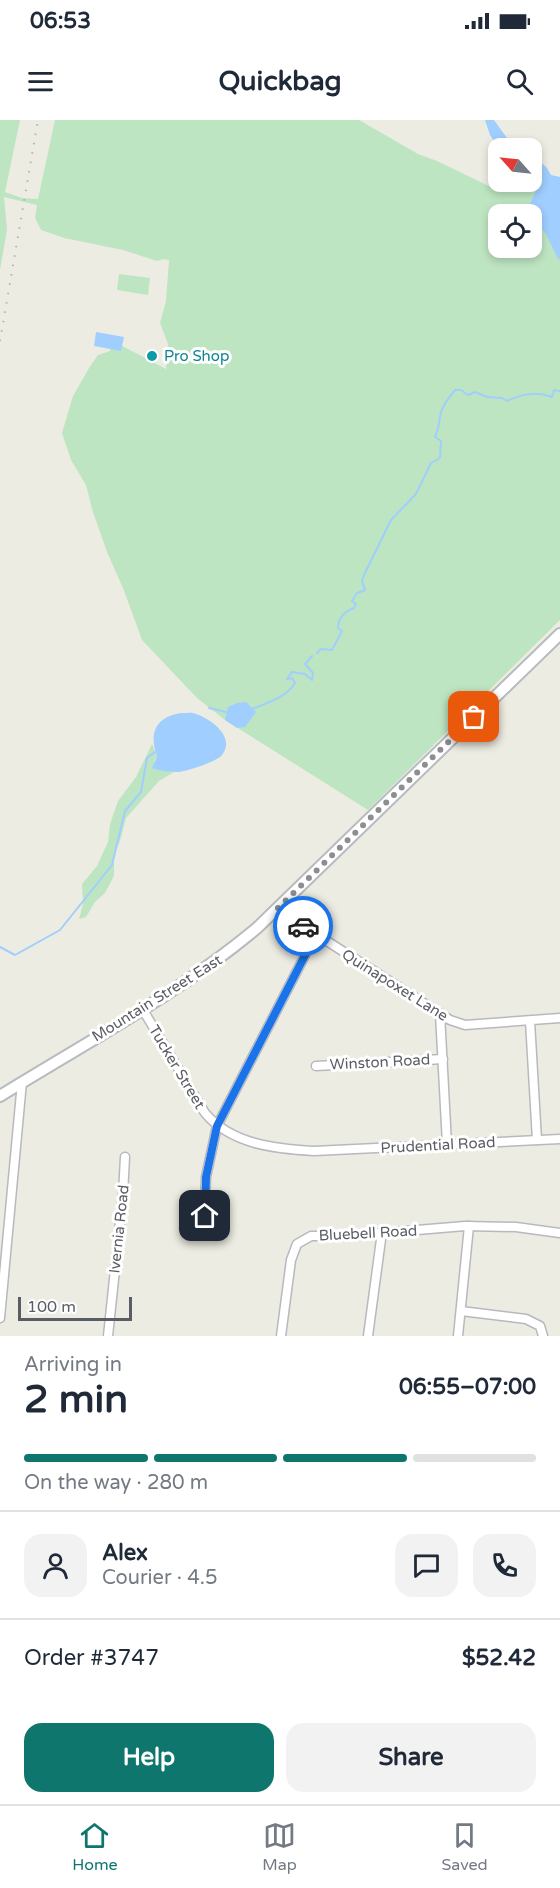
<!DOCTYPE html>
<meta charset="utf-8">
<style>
body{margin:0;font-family:"Varela Round",sans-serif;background:#f2f2f3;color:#1f2937;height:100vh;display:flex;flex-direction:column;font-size:22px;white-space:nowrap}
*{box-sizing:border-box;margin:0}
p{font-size:20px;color:#747a83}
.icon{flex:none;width:33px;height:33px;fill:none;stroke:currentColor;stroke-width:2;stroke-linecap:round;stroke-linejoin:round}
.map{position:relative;height:1216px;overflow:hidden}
.details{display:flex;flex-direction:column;background:#fff;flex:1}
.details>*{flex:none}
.needle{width:39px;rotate:297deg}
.buttons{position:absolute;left:488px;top:18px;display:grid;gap:12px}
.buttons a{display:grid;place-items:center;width:54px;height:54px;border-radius:12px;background:#fff;box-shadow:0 3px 9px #0003;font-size:30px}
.scale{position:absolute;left:18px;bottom:15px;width:114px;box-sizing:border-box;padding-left:6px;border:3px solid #5a5d63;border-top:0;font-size:16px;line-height:21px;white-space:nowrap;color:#5a5d63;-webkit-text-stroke:4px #fff;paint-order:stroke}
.pin{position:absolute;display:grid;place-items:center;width:51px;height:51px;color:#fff;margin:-26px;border-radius:12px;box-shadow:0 3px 9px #0006}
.courier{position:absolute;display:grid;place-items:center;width:60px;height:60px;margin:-30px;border:4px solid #1a73e8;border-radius:50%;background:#fff;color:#222;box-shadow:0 2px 8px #0007}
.headline em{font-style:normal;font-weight:700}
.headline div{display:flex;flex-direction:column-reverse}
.headline{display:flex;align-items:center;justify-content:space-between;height:102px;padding:0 24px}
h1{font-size:39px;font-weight:700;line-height:45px}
.bar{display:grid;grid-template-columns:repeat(4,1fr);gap:9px 6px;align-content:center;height:72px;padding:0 24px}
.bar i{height:8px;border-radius:4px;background:#e0e1e3}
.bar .active{background:#0f766e}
.bar p{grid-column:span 4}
.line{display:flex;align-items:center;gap:15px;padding:0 24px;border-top:2px solid #e0e1e3}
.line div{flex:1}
.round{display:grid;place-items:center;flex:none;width:63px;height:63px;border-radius:18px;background:#f2f2f3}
.primary-button{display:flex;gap:12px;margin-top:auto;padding:12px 24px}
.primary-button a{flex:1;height:69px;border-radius:18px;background:#0f766e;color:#fff;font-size:24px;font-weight:700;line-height:69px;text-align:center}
.primary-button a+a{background:#f2f2f3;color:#1f2937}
.status{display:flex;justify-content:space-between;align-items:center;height:42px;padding:0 30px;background:#fff;direction:ltr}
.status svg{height:16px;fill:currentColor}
header{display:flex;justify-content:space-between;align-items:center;height:78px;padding:0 24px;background:#fff;font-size:27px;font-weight:700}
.tabs{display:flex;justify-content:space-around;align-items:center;height:84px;border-top:2px solid #e0e1e3;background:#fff;font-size:16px;color:#747a83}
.tabs a{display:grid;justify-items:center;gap:3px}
.tabs .active{color:#0f766e}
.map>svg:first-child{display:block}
.green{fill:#bee5c1;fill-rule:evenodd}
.water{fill:#a0ceff}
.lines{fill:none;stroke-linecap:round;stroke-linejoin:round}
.stream{stroke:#a0ceff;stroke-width:2}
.street-casing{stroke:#b7b9be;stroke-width:11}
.secondary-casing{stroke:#b7bac0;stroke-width:14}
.street{stroke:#fff;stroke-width:8}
.secondary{stroke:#fff;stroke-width:10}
.rail{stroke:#b3b4b4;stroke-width:2;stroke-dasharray:1.5 8;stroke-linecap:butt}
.done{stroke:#8d8f8f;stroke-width:6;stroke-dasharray:0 10.8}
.route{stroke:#1a73e8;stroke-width:8}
.culture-dot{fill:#0f9aa8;stroke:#fff;stroke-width:2}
.labels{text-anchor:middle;stroke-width:6;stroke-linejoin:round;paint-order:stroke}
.culture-label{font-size:15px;fill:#0d838f;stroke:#fff;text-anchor:start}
.street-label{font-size:15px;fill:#5a5d63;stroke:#fff}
</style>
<div class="status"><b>06:53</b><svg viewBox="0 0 49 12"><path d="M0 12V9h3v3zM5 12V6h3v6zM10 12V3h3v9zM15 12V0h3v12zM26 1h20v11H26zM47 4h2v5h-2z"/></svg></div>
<header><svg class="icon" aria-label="menu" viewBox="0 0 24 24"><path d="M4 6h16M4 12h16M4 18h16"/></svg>Quickbag<svg class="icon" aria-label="search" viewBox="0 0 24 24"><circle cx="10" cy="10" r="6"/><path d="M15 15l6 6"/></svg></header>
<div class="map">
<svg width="560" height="1216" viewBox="0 0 560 1216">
<rect width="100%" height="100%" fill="#edece2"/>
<g class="green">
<path d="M 0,0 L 20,0 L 5,72 L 22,78 L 38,79 L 55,0 L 359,0 L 418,34 L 437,41 L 495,69 L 536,70 L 560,62 L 560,500 L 368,690 L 225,600 L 197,578 L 142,520 L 123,468 L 107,432 L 92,389 L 86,365 L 71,340 L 62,313 L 73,276 L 89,248 L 98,235 L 110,231 L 111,220 L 166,249 L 168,224 L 160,203 L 166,181 L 169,140 L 164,139 L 157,141 L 123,130 L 64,118 L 41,110 L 35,98 L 37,85 L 4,77 L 7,110 L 0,150 ZM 498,94 L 531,94 L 531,128 L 498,128 Z"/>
<path d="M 119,154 L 150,158 L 148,175 L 117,170 Z"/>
<path d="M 152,624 L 157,636 L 154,641 L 160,649 L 174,652 L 159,661 L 126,698 L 120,721 L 114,734 L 114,756 L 105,773 L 95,782 L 86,797 L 79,799 L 83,784 L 82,764 L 97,746 L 108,722 L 110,704 L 118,681 L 136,657 Z"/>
</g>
<g class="water">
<path d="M 485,0 L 494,0 L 507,18 L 525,28 L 499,28 L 490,15 Z"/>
<path d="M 531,33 L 547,48 L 551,55 L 560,57 L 560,140 L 557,137 L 546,114 L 531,97 L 530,84 L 536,70 L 531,59 Z"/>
<path d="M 96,212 L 124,217 L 121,231 L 94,226 Z"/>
<path d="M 246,582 L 256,592 L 245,607 L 237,608 L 225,600 L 228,587 L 237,583 Z"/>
<path d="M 182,593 C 187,593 192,592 196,594 C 211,599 236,617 222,635 C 218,641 188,651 179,652 C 172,652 158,651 152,648 L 157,636 C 148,612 157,596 182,593 Z"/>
</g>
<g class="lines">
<g class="stream">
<path d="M 317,533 L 321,529 L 332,530 L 342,511 L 338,508 C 338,498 345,491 354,488 L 356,484 L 352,481 L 357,473 L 365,470 L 362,461 L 364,455 L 391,400 L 416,374 L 431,343 L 440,338 L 441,321 L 435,317 C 439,309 439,301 441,292 C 444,283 449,277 455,270 L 461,270 L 468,275 L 475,272 L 487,277 L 502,278 L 507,281 C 522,274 536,271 552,277 L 554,270 L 560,271"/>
<path d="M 209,588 L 226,592"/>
<path d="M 252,589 C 267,583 287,577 295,563 L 292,558 L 287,559 L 292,552 L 305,554 L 312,560 L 313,553 L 305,544 L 312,536"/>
<path d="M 0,827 L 15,835 L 60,810 L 112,745 L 125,691 L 141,672 L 147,638 L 155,632"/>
</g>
<g class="street-casing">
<g id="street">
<path d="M 277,789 L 450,900 L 465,905 L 560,898"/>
<path d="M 143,890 L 205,993 C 231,1024 275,1029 314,1031 L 560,1019"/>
<path d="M 440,894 L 447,1024"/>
<path d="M 530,901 L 537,1020"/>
<path d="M 316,946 L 443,939"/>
<path d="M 204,1104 L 206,1057 L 217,1006 L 316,814"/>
<path d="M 461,1191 L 526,1199 L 540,1206 L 543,1216"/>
<path d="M 0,1198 L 22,962"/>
<path d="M 108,1216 L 123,1074 L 125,1037"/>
<path d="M 281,1216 L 291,1140 L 297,1124 L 311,1116 L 345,1116 L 465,1106 L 516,1107 L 560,1113"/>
<path d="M 368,1216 L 382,1112"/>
<path d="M 458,1216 L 469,1106"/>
</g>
</g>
<g class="secondary-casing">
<path id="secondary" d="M 0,976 C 87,922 178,874 257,808 L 560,514"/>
</g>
<use href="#street" class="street"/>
<use href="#secondary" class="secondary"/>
<path class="rail" d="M 0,221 L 38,0"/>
</g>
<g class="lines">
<path class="done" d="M 303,806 L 277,789 L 474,597"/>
<path class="route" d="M 205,1096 L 206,1057 L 217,1006 L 316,814 L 303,806"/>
</g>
<circle class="culture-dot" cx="152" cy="236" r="6"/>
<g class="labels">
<g class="culture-label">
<text x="164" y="241">Pro Shop</text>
</g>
<g class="street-label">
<text transform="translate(395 865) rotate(32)" y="5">Quinapoxet Lane</text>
<text transform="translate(157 878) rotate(-32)" y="5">Mountain Street East</text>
<text transform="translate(380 942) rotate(-3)" y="5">Winston Road</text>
<text transform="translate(177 947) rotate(59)" y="5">Tucker Street</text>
<text transform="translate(438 1025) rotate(-3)" y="5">Prudential Road</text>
<text transform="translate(119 1109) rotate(-84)" y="5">Ivernia Road</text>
<text transform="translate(368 1113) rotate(-3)" y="5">Bluebell Road</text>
</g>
</g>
</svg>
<div class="buttons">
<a><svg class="needle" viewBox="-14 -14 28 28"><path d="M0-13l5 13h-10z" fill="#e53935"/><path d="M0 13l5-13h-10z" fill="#747a83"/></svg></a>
<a><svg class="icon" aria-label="locate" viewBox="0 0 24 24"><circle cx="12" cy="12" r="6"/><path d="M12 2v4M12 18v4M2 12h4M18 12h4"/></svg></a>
</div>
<div class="scale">100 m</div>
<div class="pin" style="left:474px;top:597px;background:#ea580c"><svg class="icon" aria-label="bag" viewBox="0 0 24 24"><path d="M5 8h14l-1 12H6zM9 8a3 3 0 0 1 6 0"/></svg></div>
<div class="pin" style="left:205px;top:1096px;background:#1f2937"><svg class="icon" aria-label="home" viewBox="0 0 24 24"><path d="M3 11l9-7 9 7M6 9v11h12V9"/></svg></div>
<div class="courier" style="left:303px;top:806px"><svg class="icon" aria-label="car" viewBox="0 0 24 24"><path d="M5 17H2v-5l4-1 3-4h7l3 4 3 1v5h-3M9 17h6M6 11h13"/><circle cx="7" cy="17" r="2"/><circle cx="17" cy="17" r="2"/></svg></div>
</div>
<section class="details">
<div class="headline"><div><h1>2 min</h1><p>Arriving in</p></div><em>06:55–07:00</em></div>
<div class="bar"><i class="active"></i><i class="active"></i><i class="active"></i><i></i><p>On the way · 280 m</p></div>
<div class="line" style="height:108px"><a class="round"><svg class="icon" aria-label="person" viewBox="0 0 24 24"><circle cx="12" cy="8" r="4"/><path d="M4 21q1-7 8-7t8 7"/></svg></a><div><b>Alex</b><p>Courier · 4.5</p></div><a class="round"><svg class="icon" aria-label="chat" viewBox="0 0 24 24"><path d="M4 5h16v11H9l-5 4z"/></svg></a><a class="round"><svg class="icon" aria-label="phone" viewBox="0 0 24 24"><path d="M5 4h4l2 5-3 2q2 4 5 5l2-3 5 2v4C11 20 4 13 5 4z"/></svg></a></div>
<div class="line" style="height:78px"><div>Order #3747</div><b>$52.42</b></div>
<div class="primary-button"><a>Help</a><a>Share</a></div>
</section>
<nav class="tabs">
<a class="active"><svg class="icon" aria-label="home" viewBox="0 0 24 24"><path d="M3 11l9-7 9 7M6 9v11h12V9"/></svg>Home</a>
<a><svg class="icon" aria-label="map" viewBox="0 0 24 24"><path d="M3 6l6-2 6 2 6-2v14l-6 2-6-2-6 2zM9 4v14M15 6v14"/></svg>Map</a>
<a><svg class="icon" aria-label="saved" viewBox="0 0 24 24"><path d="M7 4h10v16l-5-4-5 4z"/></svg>Saved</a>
</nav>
